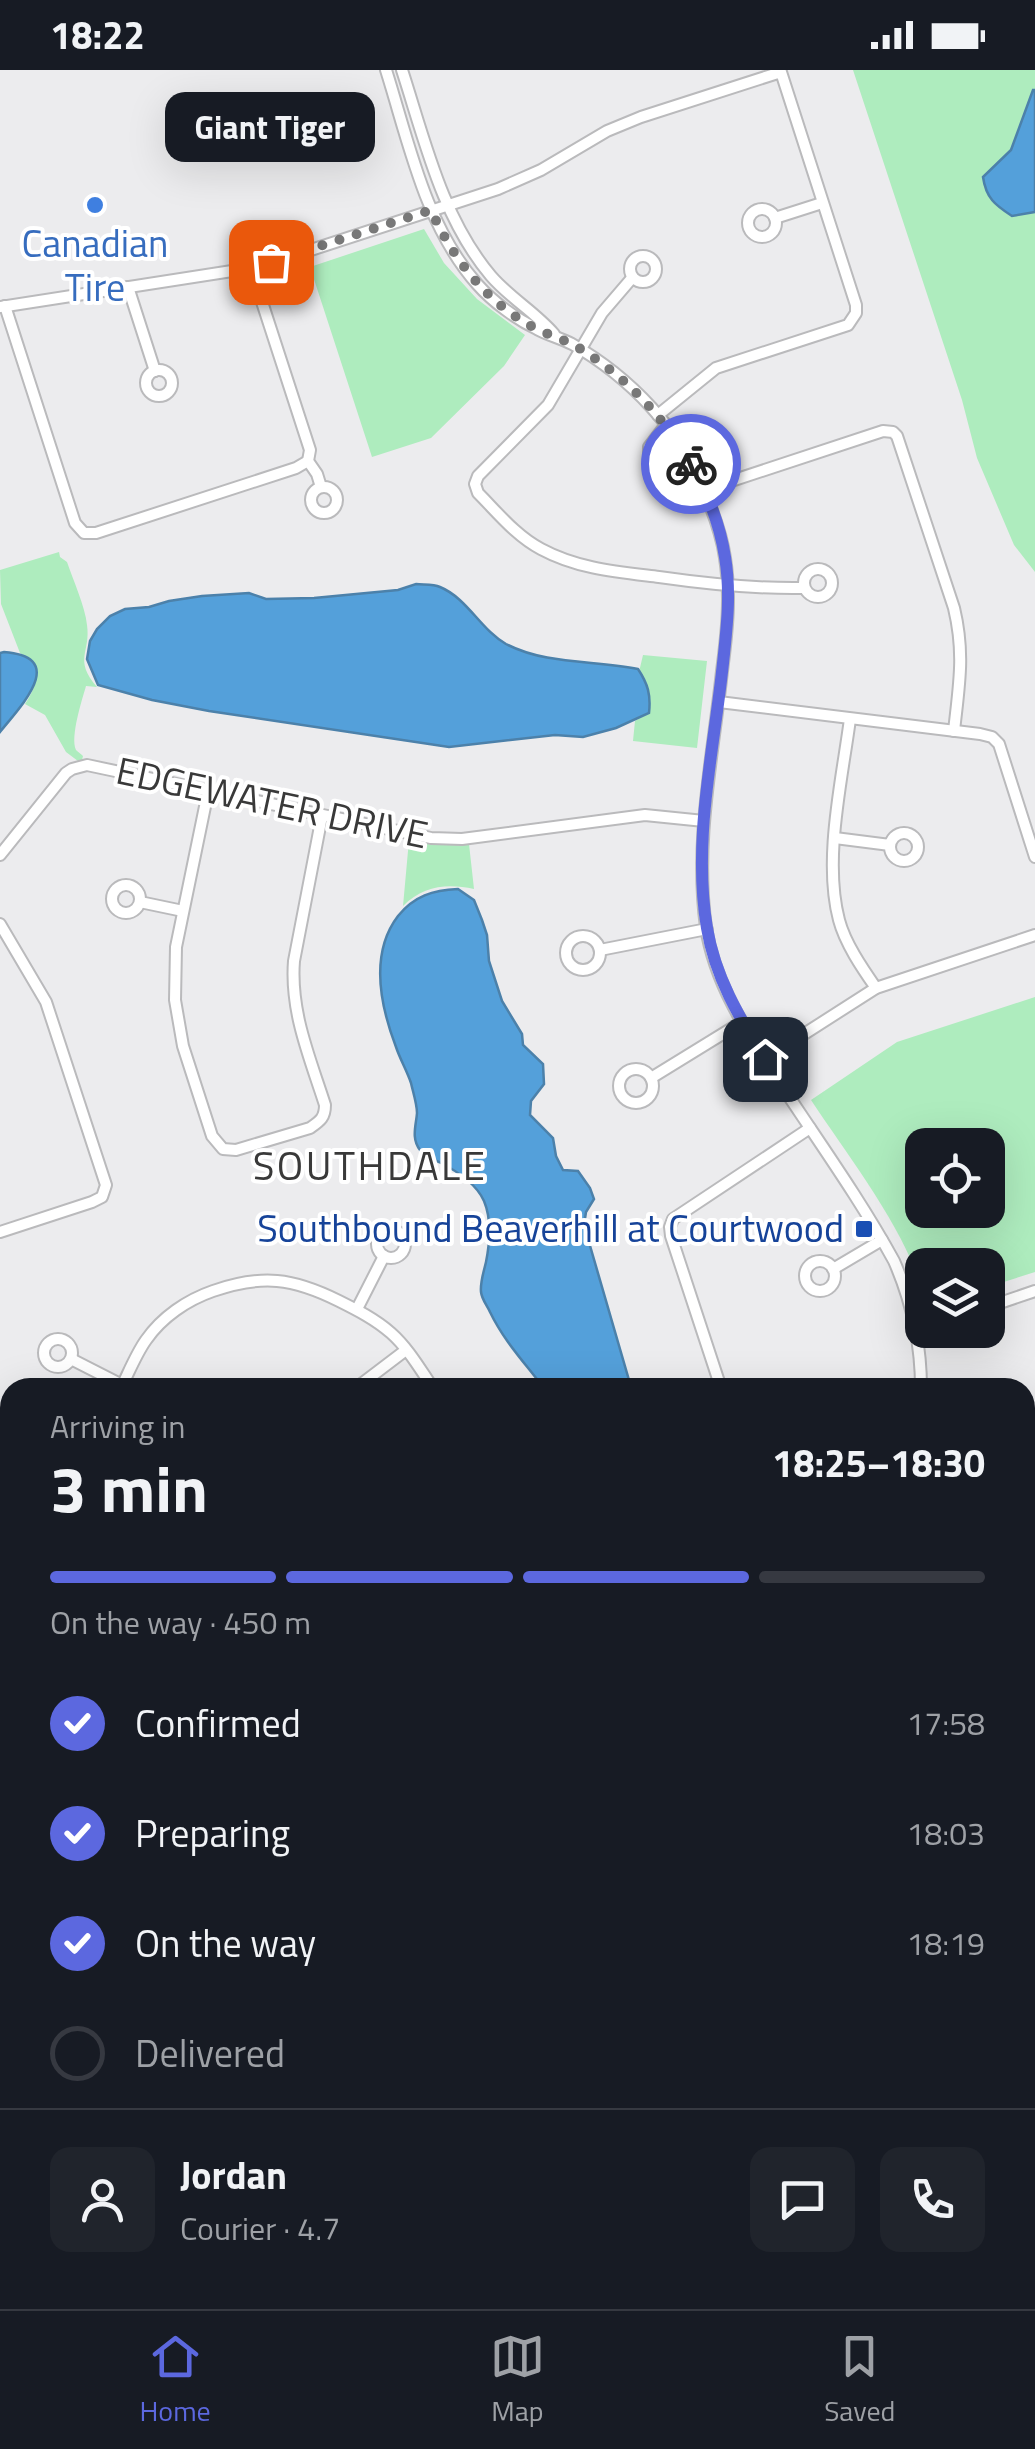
<!DOCTYPE html>
<meta charset="utf-8">
<style>
body{margin:0;font-family:"Titillium Web",sans-serif;background:#20242c;color:#f1f3f6;height:100vh;display:flex;flex-direction:column;font-size:38px;white-space:nowrap}
*{box-sizing:border-box;margin:0}
p{font-size:32px;color:#9ea1a6}
.icon{flex:none;width:55px;height:55px;fill:none;stroke:currentColor;stroke-width:2;stroke-linecap:round;stroke-linejoin:round}
.map{position:relative;flex:1;overflow:hidden}
.sheet{position:absolute;left:0px;top:1308px;width:1035px;height:932px;display:flex;flex-direction:column;background:#171b24;border-radius:30px 30px 0 0;box-shadow:0 10px 40px #0002}
.sheet>*{flex:none}
.buttons{position:absolute;left:905px;top:1058px;display:grid;gap:20px}
.buttons a{display:grid;place-items:center;width:100px;height:100px;border-radius:20px;background:#171b24;box-shadow:0 10px 40px #0002;font-size:50px}
.pin{position:absolute;display:grid;place-items:center;width:85px;height:85px;color:#fff;margin:-42px;border-radius:20px;box-shadow:0 5px 15px #0006}
.courier{position:absolute;display:grid;place-items:center;width:100px;height:100px;margin:-50px;border:8px solid #5c68df;border-radius:50%;background:#fff;color:#222;box-shadow:0 2px 12px #0007}
.bubble{position:absolute;height:70px;border-radius:20px;background:#171b24;box-shadow:0 10px 40px #0002;font-size:32px;font-weight:700;line-height:70px;text-align:center}
.head em{font-style:normal;font-weight:700}
.head div{display:flex;flex-direction:column-reverse}
.head{display:flex;align-items:center;justify-content:space-between;height:170px;padding:0 50px}
h1{font-size:65px;font-weight:700;line-height:75px}
.bar{display:grid;grid-template-columns:repeat(4,1fr);gap:15px 10px;align-content:center;height:120px;padding:0 50px}
.bar i{height:12px;border-radius:8px;background:#363941}
.bar .current{background:#5c68df}
.bar p{grid-column:span 4}
.line{display:flex;align-items:center;gap:25px;padding:0 50px;border-top:2px solid #363941}
.line div{flex:1}
.round{display:grid;place-items:center;flex:none;width:105px;height:105px;border-radius:20px;background:#20242c}
ol{padding:0 50px;list-style:none}
li{display:flex;align-items:center;gap:30px;height:110px}
li p{margin-inline-start:auto}
li .icon{padding:10px;border-radius:50%;background:#5c68df;color:#fff;stroke-width:4}
li:last-child{color:#9ea1a6}
li i{width:55px;height:55px;border:5px solid #363941;border-radius:50%}
.status{display:flex;justify-content:space-between;align-items:center;height:70px;padding:0 50px;background:#171b24;direction:ltr}
.status svg{height:28px;fill:currentColor}
.menu{display:flex;justify-content:space-around;align-items:center;height:140px;border-top:2px solid #363941;background:#171b24;font-size:28px;color:#9ea1a6}
.menu a{display:grid;justify-items:center;gap:5px}
.menu .current{color:#5c68df}
.map>svg:first-child{display:block}
.green{fill:#aeecbe;fill-rule:evenodd}
.water{fill:#54a0da;stroke:#4c81aa;stroke-width:2.5}
.lines{fill:none;stroke-linecap:round;stroke-linejoin:round}
.stream{stroke:#4c81aa;stroke-width:2.5}
.minor-casing{stroke:#bababc;stroke-width:14}
.major-casing{stroke:#4a938d;stroke-width:16}
.minor{stroke:#fff;stroke-width:10}
.major{stroke:#98dcd6;stroke-width:12}
.done{stroke:#787878;stroke-width:10;stroke-dasharray:0 18}
.route{stroke:#5c68df;stroke-width:12}
.shop-dot{fill:#3f7fe0;stroke:#fff;stroke-width:4}
.transit-dot{fill:#1a4fb4;stroke:#fff;stroke-width:4}
.labels{text-anchor:middle;stroke-width:8;stroke-linejoin:round;paint-order:stroke}
.shop-label{font-size:38px;fill:#366cbe;stroke:#fff}
.street-label{font-size:38px;fill:#393939;stroke:#fff}
.transit-label{font-size:38px;fill:#164399;stroke:#fff;text-anchor:end}
.neighbourhood-label{font-size:40px;letter-spacing:2.5px;fill:#393939;stroke:#fff}
</style>
<div class="status"><b>18:22</b><svg viewBox="0 0 49 12"><path d="M0 12V9h3v3zM5 12V6h3v6zM10 12V3h3v9zM15 12V0h3v12zM26 1h20v11H26zM47 4h2v5h-2z"/></svg></div>
<div class="map">
<svg width="1035" height="2239" viewBox="0 0 1035 2239">
<rect width="100%" height="100%" fill="#ececee"/>
<g class="green">
<path d="M 853,0 L 1035,0 L 1035,502 L 1014,475 L 977,388 L 962,330 Z"/>
<path d="M 424,159 L 444,193 L 477,229 L 525,265 L 504,296 L 431,368 L 372,387 L 310,197 Z"/>
<path d="M 59,482 L 60,487 L 67,492 C 73,510 85,536 87,555 C 91,583 73,589 97,617 L 86,616 C 82,630 70,667 76,680 C 78,682 81,684 83,686 L 82,690 L 78,691 L 66,682 L 45,645 L 25,634 C 38,615 42,596 20,583 L 1,534 L 0,500 Z"/>
<path d="M 643,585 L 707,591 L 697,678 L 633,671 L 635,651 L 649,642 L 645,610 L 639,602 Z"/>
<path d="M 409,770 L 438,775 L 469,774 L 474,819 C 447,813 423,816 403,836 Z"/>
<path d="M 1035,927 L 1035,1202 L 988,1217 L 988,1195 L 922,1195 L 922,1219 C 903,1156 848,1086 811,1030 L 897,972 ZM 922,1075 L 988,1075 L 988,1140 L 922,1140 Z"/>
<path d="M 10,2137 L 10,2230 L 48,2230 L 20,2239 L 0,2239 L 0,2140 Z"/>
<path d="M 89,2230 L 317,2230 L 297,2239 L 62,2239 Z"/>
</g>
<g class="water">
<path d="M 1033,20 L 1035,20 L 1035,142 L 1012,146 C 995,135 986,128 983,107 L 1011,80 Z"/>
<path d="M 416,514 C 423,515 433,514 440,517 C 467,528 481,560 506,574 C 546,595 595,590 638,599 C 648,614 651,625 649,643 L 616,658 L 583,667 L 555,665 L 449,677 L 209,641 L 152,630 L 98,615 L 87,589 L 90,571 L 97,559 L 110,546 L 125,539 L 149,537 L 169,531 L 202,526 L 249,523 L 266,529 L 314,528 L 398,520 Z"/>
<path d="M 4,582 C 70,587 19,638 0,662 L 0,583 Z"/>
<path d="M 458,819 L 474,830 L 482,850 L 487,865 L 489,891 L 502,931 L 522,964 L 523,975 L 543,994 L 544,1014 L 531,1031 L 530,1045 L 553,1068 L 556,1086 L 563,1100 L 578,1101 L 590,1118 L 594,1129 L 586,1142 L 584,1155 L 631,1317 L 543,1317 C 524,1292 504,1271 490,1242 C 487,1235 482,1230 481,1222 C 480,1212 484,1201 486,1192 C 490,1172 492,1150 484,1131 C 476,1113 457,1101 439,1092 C 432,1089 425,1086 420,1080 C 411,1068 416,1056 417,1043 C 417,1034 413,1022 411,1013 C 407,1001 400,989 396,977 C 380,935 369,884 398,846 C 414,826 433,820 458,819 Z"/>
</g>
<g class="lines">
<g class="stream">
<path d="M 1025,1915 L 1035,1912"/>
<path d="M 35,2239 L 63,2230"/>
</g>
<g class="minor-casing">
<g id="minor">
<path d="M 386,0 C 409,73 425,155 477,214 C 493,232 516,249 537,259 C 548,265 560,268 572,274 C 630,307 681,360 705,423 C 714,444 722,466 725,488 C 731,526 727,563 722,601 C 713,686 694,772 706,857 C 715,917 751,968 784,1019 C 821,1075 861,1131 894,1191 C 912,1232 921,1273 921,1318"/>
<path d="M 402,0 C 425,71 442,148 491,206 C 510,228 535,242 554,264"/>
<circle cx="762" cy="153" r="14"/>
<path d="M 775,148 L 822,133"/>
<circle cx="643" cy="199" r="13"/>
<path d="M 251,198 L 310,380 L 308,391 L 317,404 L 321,417"/>
<path d="M 632,208 L 602,243 L 548,335 L 478,406 L 475,414 L 478,423 C 497,442 516,466 541,479 C 578,499 618,502 659,507 C 708,514 755,519 804,518"/>
<path d="M 128,217 L 155,301"/>
<path d="M 5,236 L 75,453 L 84,463 L 96,463 L 296,398 L 308,391"/>
<path d="M 0,237 L 232,201 L 271,193 L 498,119 L 541,100 L 607,61 L 641,47 L 781,2 L 856,235 L 856,243 L 848,255 L 716,298 L 658,345"/>
<circle cx="159" cy="313" r="13"/>
<path d="M 665,356 L 649,377 L 649,388 L 657,398 L 668,399 L 690,392"/>
<circle cx="324" cy="430" r="13"/>
<path d="M 704,420 L 883,361 L 893,362 L 897,366 L 954,538 C 965,584 959,615 954,661"/>
<circle cx="818" cy="513" r="14"/>
<path d="M 719,632 L 980,664 L 992,667 L 999,674 L 1035,787"/>
<path d="M 850,649 C 842,710 823,790 839,850 C 845,873 862,898 876,918"/>
<path d="M 208,722 L 176,877 L 175,930 L 183,976 L 212,1066 L 223,1079 L 236,1080 L 310,1058 C 320,1051 325,1048 325,1035 C 310,988 290,942 294,891 L 322,746"/>
<circle cx="904" cy="777" r="14"/>
<path d="M 835,768 L 890,775"/>
<path d="M 0,785 L 66,703 L 72,699 L 87,695 L 431,768 L 462,769 L 645,745 L 704,751"/>
<circle cx="126" cy="829" r="14"/>
<path d="M 140,832 L 183,841"/>
<path d="M 0,854 L 46,932 L 106,1115 L 102,1127 L 92,1132 L 0,1162"/>
<circle cx="583" cy="883" r="17"/>
<path d="M 600,880 L 707,859"/>
<path d="M 765,989 L 876,918 L 1035,865"/>
<circle cx="636" cy="1016" r="17"/>
<path d="M 651,1008 L 742,952"/>
<circle cx="391" cy="1174" r="14"/>
<circle cx="820" cy="1206" r="15"/>
<path d="M 833,1199 L 882,1170"/>
<path d="M 988,1237 L 1035,1221"/>
<path d="M 357,1239 L 384,1186"/>
<circle cx="58" cy="1283" r="14"/>
<path d="M 71,1289 L 122,1315"/>
<path d="M 121,1318 C 129,1302 136,1284 146,1270 C 162,1247 187,1230 213,1221 C 262,1204 293,1208 339,1231 C 357,1240 375,1249 391,1263 C 408,1278 420,1299 433,1318"/>
<path d="M 356,1318 L 406,1280"/>
<path d="M 721,1318 L 671,1166 L 670,1157 L 673,1149 L 810,1058"/>
<path d="M 1025,1361 L 1035,1358"/>
<path d="M 0,1537 L 10,1536"/>
<path d="M 1025,1544 L 1035,1556"/>
<path d="M 1025,1739 L 1035,1735"/>
<path d="M 0,1833 L 10,1828"/>
<path d="M 0,1846 L 10,1835"/>
<path d="M 0,1883 L 10,1907"/>
<path d="M 2,1998 L 10,1988"/>
<path d="M 403,2230 L 406,2239"/>
<path d="M 418,2230 L 421,2239"/>
</g>
</g>
<g class="major-casing">
<g id="major">
<path d="M 1025,2018 L 1035,2015"/>
<path d="M 1025,2047 L 1035,2044"/>
<path d="M 1025,2060 L 1035,2061"/>
<path d="M 313,2239 L 331,2230"/>
<path d="M 346,2239 L 374,2230"/>
<path d="M 454,2239 L 481,2230"/>
</g>
</g>
<use href="#minor" class="minor"/>
<use href="#major" class="major"/>
</g>
<g class="lines">
<path class="done" d="M 271,192 L 431,140 C 453,189 488,235 537,259 C 551,266 566,270 579,278 C 627,308 663,346 691,394"/>
<path class="route" d="M 691,394 C 707,422 720,455 725,487 C 731,522 727,557 723,593 C 714,680 692,770 707,858 C 715,907 739,947 765,989"/>
</g>
<circle class="shop-dot" cx="95" cy="135" r="10"/>
<rect class="transit-dot" x="854" y="1149" width="20" height="20" rx="5"/>
<g class="labels">
<g class="shop-label">
<text x="95" y="187">Canadian<tspan x="95" dy="44">Tire</tspan></text>
</g>
<g class="street-label">
<text transform="translate(272 733) rotate(12)" y="13">EDGEWATER DRIVE</text>
</g>
<g class="transit-label">
<text x="844" y="1172">Southbound Beaverhill at Courtwood</text>
</g>
<g class="neighbourhood-label">
<text x="370" y="1110">SOUTHDALE</text>
</g>
</g>
</svg>
<div class="buttons">
<a><svg class="icon" aria-label="locate" viewBox="0 0 24 24"><circle cx="12" cy="12" r="6"/><path d="M12 2v4M12 18v4M2 12h4M18 12h4"/></svg></a>
<a><svg class="icon" aria-label="layers" viewBox="0 0 24 24"><path d="M12 4l9 5-9 5-9-5zM3 14l9 5 9-5"/></svg></a>
</div>
<div class="pin" style="left:271px;top:192px;background:#ea580c"><svg class="icon" aria-label="bag" viewBox="0 0 24 24"><path d="M5 8h14l-1 12H6zM9 8a3 3 0 0 1 6 0"/></svg></div>
<div class="pin" style="left:765px;top:989px;background:#1f2937"><svg class="icon" aria-label="home" viewBox="0 0 24 24"><path d="M3 11l9-7 9 7M6 9v11h12V9"/></svg></div>
<div class="courier" style="left:691px;top:394px"><svg class="icon" aria-label="bike" viewBox="0 0 24 24"><circle cx="6" cy="16" r="4"/><circle cx="18" cy="16" r="4"/><path d="M6 16l4-8h5l3 8M10 8l3 8H6M13 5h3"/></svg></div>
<div class="bubble" style="left:165px;top:22px;width:210px">Giant Tiger</div>
<section class="sheet">
<div class="head"><div><h1>3 min</h1><p>Arriving in</p></div><em>18:25–18:30</em></div>
<div class="bar"><i class="current"></i><i class="current"></i><i class="current"></i><i></i><p>On the way · 450 m</p></div>
<ol>
<li><svg class="icon" aria-label="check" viewBox="0 0 24 24"><path d="M5 12l5 5 9-10"/></svg>Confirmed<p>17:58</p></li>
<li><svg class="icon" aria-label="check" viewBox="0 0 24 24"><path d="M5 12l5 5 9-10"/></svg>Preparing<p>18:03</p></li>
<li><svg class="icon" aria-label="check" viewBox="0 0 24 24"><path d="M5 12l5 5 9-10"/></svg>On the way<p>18:19</p></li>
<li><i></i>Delivered</li>
</ol>
<div class="line" style="height:180px"><a class="round"><svg class="icon" aria-label="person" viewBox="0 0 24 24"><circle cx="12" cy="8" r="4"/><path d="M4 21q1-7 8-7t8 7"/></svg></a><div><b>Jordan</b><p>Courier · 4.7</p></div><a class="round"><svg class="icon" aria-label="chat" viewBox="0 0 24 24"><path d="M4 5h16v11H9l-5 4z"/></svg></a><a class="round"><svg class="icon" aria-label="phone" viewBox="0 0 24 24"><path d="M5 4h4l2 5-3 2q2 4 5 5l2-3 5 2v4C11 20 4 13 5 4z"/></svg></a></div>
</section>
</div>
<nav class="menu">
<a class="current"><svg class="icon" aria-label="home" viewBox="0 0 24 24"><path d="M3 11l9-7 9 7M6 9v11h12V9"/></svg>Home</a>
<a><svg class="icon" aria-label="map" viewBox="0 0 24 24"><path d="M3 6l6-2 6 2 6-2v14l-6 2-6-2-6 2zM9 4v14M15 6v14"/></svg>Map</a>
<a><svg class="icon" aria-label="saved" viewBox="0 0 24 24"><path d="M7 4h10v16l-5-4-5 4z"/></svg>Saved</a>
</nav>
